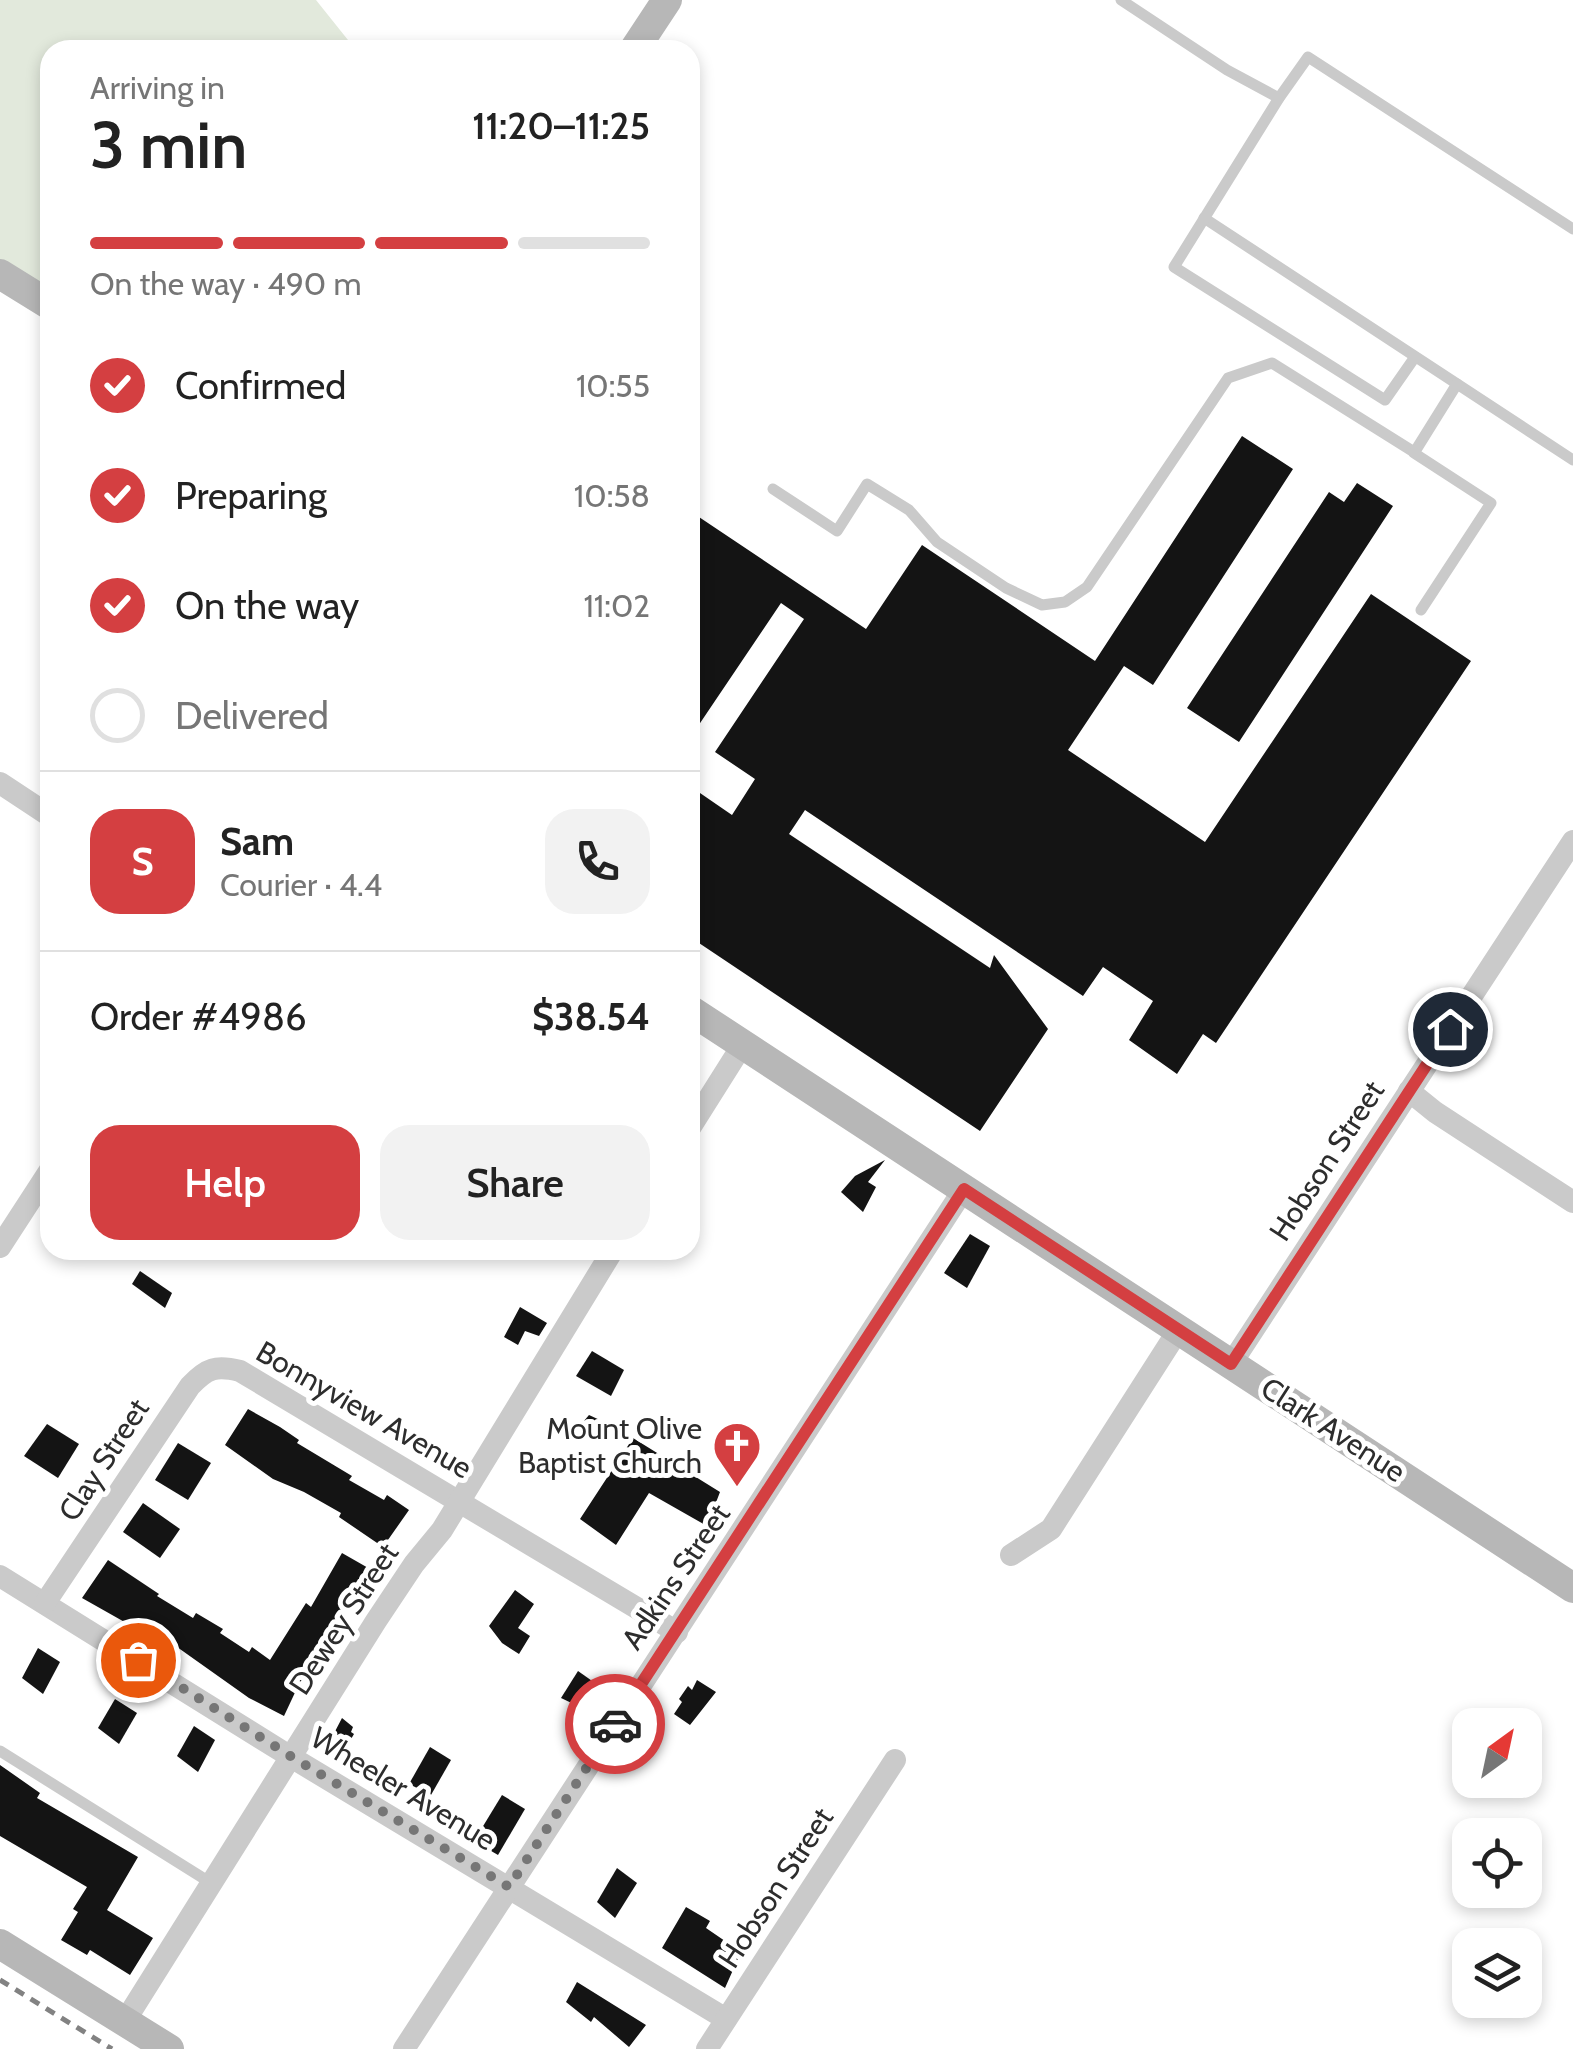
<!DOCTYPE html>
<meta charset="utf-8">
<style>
body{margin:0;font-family:Cabin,sans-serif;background:#f2f2f2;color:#222;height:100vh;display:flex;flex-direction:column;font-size:38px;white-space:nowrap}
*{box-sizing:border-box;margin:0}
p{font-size:32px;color:#767676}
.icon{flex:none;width:55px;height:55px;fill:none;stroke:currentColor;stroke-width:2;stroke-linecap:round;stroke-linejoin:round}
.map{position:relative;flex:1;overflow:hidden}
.drawer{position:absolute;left:40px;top:40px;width:660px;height:1220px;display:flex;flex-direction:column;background:#fff;border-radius:30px;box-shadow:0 5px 15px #0003}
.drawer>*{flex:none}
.needle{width:65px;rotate:33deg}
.buttons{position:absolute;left:1452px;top:1708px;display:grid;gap:20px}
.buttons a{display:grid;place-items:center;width:90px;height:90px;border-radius:20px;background:#fff;box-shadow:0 5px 15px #0003;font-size:50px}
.pin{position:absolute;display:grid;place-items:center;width:85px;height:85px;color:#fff;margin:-42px;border:5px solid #fff;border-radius:50%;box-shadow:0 2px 10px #0007}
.courier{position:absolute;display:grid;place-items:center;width:100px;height:100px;margin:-50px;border:8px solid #d43f41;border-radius:50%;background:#fff;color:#222;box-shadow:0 2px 12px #0007}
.overview em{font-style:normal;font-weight:600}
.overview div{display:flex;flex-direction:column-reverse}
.overview{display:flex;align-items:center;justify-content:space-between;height:170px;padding:0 50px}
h1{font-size:65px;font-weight:600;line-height:75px}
.bar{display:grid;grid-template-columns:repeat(4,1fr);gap:15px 10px;align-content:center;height:120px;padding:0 50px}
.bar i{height:12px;border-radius:8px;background:#e0e0e0}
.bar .selected{background:#d43f41}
.bar p{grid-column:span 4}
.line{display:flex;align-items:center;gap:25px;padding:0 50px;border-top:2px solid #e0e0e0}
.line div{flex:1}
.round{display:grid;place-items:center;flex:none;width:105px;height:105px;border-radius:30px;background:#f2f2f2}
ol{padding:0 50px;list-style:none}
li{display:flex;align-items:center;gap:30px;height:110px}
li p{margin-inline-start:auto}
li .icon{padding:10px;border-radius:50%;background:#d43f41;color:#fff;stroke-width:4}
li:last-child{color:#767676}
li i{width:55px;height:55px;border:5px solid #e0e0e0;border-radius:50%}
.cta{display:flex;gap:20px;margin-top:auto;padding:20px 50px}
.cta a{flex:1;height:115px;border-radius:30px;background:#d43f41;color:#fff;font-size:40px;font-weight:600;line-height:115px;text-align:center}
.cta a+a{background:#f2f2f2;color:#222}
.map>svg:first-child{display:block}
.green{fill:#e2e9dc}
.building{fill:#141414}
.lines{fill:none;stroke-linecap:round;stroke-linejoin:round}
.lane{stroke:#cacaca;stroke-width:11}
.street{stroke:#cacaca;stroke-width:22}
.secondary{stroke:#b7b7b7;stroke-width:30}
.rail{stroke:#828282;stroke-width:5;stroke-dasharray:10 8;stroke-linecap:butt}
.done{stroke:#767676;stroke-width:10;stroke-dasharray:0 18}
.route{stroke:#d43f41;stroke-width:12}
.labels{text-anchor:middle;stroke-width:10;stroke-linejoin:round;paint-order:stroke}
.street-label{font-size:30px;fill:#2d2d2d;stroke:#fff}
.poi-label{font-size:30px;fill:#2d2d2d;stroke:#fff;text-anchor:end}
</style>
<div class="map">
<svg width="1573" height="2049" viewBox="0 0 1573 2049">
<rect width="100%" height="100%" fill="#fff"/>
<path class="green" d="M 0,0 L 316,0 L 356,50 L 50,50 L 50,300 L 0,269 Z"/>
<g class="building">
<path d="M 1242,436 L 1293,469 L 1153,685 L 1124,666 L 1068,750 L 1205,842 L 1371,594 L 1471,661 L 1216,1043 L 1203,1034 L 1177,1074 L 1129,1040 L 1153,1001 L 1103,967 L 1083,996 L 805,810 L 789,834 L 990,968 L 994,955 L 1048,1029 L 980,1131 L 690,937 L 690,801 L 700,793 L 732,815 L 755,779 L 715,752 L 804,619 L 781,603 L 690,738 L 690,511 L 866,629 L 922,545 L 1095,661 Z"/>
<path d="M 1357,483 L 1393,506 L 1239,742 L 1187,708 L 1329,492 L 1344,502 Z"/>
<path d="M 885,1160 L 868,1182 L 876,1187 L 863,1212 L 841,1192 L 855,1176 Z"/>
<path d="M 970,1234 L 990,1246 L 967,1288 L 944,1273 Z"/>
<path d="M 140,1271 L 172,1293 L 165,1308 L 132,1284 Z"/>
<path d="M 520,1307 L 547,1323 L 539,1336 L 525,1331 L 518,1345 L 504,1337 Z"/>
<path d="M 592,1351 L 624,1370 L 611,1396 L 576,1376 Z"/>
<path d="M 248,1409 L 280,1427 L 299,1440 L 297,1443 L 352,1476 L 349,1480 L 384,1500 L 387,1495 L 409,1510 L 383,1547 L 339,1517 L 341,1513 L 304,1492 L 273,1479 L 225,1445 Z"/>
<path d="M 589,1415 L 602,1421 L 592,1437 L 578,1428 Z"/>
<path d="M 47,1424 L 79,1444 L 58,1478 L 24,1456 Z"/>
<path d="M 633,1438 L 720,1492 L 707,1526 L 649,1493 L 616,1545 L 580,1519 Z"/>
<path d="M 178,1443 L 211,1463 L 188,1500 L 155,1480 Z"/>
<path d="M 143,1503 L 180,1529 L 160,1558 L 123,1532 Z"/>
<path d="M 342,1553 L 384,1577 L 367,1577 L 299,1684 L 284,1716 L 249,1698 L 170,1642 L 167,1646 L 82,1598 L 108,1560 L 159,1594 L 157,1596 L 193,1618 L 196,1613 L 223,1629 L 220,1633 L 249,1652 L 252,1647 L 270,1660 L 306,1603 L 311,1607 Z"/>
<path d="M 515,1590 L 534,1604 L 518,1628 L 530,1636 L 519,1654 L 502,1643 L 489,1626 Z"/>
<path d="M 38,1648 L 60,1662 L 43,1694 L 22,1678 Z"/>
<path d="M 578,1671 L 595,1683 L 580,1707 L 561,1698 Z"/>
<path d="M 697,1680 L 716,1692 L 690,1725 L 674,1714 L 682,1702 L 679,1699 L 688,1686 L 692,1690 Z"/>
<path d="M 115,1699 L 137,1713 L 119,1744 L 98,1728 Z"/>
<path d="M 342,1718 L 353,1727 L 351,1732 L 354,1734 L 344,1751 L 330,1741 Z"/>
<path d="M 194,1726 L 215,1740 L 198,1772 L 177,1756 Z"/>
<path d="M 430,1747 L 451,1760 L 431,1795 L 409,1784 Z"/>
<path d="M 0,1765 L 40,1793 L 37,1798 L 138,1857 L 107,1910 L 153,1938 L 130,1975 L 90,1950 L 87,1955 L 61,1940 L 78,1912 L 73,1909 L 87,1887 L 0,1836 Z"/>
<path d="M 502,1795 L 525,1809 L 498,1855 L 474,1841 Z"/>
<path d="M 617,1868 L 637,1883 L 615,1918 L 597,1902 Z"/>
<path d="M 686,1907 L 710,1921 L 706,1928 L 741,1952 L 725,1988 L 662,1948 Z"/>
<path d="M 577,1982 L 646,2025 L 629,2047 L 594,2017 L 591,2022 L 566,2002 Z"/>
</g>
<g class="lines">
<g class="lane">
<path d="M 1121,0 L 1227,70 L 1279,98"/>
<path d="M 1204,218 L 1573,460"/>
<path d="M 1415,357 L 1385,400 L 1174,267 L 1279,98 L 1308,57 L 1573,229"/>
<path d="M 773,489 L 837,531 L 867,484 L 909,510 L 937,542 L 1006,588 L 1042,605 L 1065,602 L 1087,587 L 1228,378 L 1272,363 L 1414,452"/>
<path d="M 1421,610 L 1491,503 L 1414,453 L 1457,384"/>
<path d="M 0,1751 L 211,1883"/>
</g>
<g class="street">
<path d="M 0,783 L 50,816"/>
<path d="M 1409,1091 L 1435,1112 L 1573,1202"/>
<path d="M 690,1128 L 743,1044"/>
<path d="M 0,1247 L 50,1170"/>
<path d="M 1231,1364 L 1573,841"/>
<path d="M 1011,1555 L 1051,1529 L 1179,1329"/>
<path d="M 0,1576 L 291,1757 L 726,2019"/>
<path d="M 45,1603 L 190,1386 C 207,1368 216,1365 240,1371 L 677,1632"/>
<path d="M 125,2021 L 376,1621 L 414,1564 L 442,1530 L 613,1250"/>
<path d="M 404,2049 L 964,1189"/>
<path d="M 707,2049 L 895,1760"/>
</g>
<g class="secondary">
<path d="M 634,50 L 667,0"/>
<path d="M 0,274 L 50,305"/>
<path d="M 690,1010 L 1573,1588"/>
<path d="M 0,1944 L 169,2049"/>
</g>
<path class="rail" d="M 0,1980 L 112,2049"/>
</g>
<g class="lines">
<path class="done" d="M 138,1660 L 292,1757 L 509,1887 L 615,1724"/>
<path class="route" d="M 615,1724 L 964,1189 L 1231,1364 L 1450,1029"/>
</g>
<defs>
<g id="church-pin" transform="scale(2.5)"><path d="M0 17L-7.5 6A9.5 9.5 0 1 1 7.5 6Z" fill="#d43f41" stroke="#fff"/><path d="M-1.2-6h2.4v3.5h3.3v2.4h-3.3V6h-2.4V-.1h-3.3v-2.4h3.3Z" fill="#fff"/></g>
</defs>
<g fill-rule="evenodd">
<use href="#church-pin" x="737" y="1446"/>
</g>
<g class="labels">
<g class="street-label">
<text transform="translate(1327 1161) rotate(-57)" y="10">Hobson Street</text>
<text transform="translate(364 1410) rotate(30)" y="10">Bonnyview Avenue</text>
<text transform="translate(1333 1430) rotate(33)" y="10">Clark Avenue</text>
<text transform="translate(104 1460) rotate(-57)" y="10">Clay Street</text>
<text transform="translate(676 1577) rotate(-56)" y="10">Adkins Street</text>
<text transform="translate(344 1619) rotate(-57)" y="10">Dewey Street</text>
<text transform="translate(403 1789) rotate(31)" y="10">Wheeler Avenue</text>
<text transform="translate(776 1888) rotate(-57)" y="10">Hobson Street</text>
</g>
<g class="poi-label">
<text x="702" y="1439">Mount Olive<tspan x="702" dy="34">Baptist Church</tspan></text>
</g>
</g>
</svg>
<div class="buttons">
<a><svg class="needle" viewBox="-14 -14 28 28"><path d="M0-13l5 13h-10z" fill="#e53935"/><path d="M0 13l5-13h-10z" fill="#767676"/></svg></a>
<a><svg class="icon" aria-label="locate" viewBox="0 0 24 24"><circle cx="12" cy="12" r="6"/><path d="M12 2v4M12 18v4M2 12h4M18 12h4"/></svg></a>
<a><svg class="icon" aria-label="layers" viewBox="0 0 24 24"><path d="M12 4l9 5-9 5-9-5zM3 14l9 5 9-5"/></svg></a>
</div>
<div class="pin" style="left:138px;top:1660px;background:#ea580c"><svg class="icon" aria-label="bag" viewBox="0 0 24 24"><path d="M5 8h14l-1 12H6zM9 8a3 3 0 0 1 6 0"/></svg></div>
<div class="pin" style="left:1450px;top:1029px;background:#1f2937"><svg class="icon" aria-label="home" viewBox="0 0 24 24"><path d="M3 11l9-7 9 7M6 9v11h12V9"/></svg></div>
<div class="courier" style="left:615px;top:1724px"><svg class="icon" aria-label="car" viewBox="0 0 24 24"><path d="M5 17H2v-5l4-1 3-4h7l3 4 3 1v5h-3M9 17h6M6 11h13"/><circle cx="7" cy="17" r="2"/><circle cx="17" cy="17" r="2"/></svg></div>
<section class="drawer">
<div class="overview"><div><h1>3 min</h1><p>Arriving in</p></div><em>11:20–11:25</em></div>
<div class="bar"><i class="selected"></i><i class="selected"></i><i class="selected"></i><i></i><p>On the way · 490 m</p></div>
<ol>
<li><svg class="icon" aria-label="check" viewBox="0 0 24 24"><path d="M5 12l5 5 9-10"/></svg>Confirmed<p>10:55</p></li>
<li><svg class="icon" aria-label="check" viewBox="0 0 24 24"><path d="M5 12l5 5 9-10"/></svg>Preparing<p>10:58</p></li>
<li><svg class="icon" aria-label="check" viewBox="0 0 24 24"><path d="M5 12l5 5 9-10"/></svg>On the way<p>11:02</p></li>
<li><i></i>Delivered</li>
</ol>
<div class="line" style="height:180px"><b class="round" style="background:#d43f41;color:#fff">S</b><div><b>Sam</b><p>Courier · 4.4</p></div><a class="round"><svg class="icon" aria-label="phone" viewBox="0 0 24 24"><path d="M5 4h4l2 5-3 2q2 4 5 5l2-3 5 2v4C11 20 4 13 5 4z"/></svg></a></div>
<div class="line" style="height:130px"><div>Order #4986</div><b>$38.54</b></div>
<div class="cta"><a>Help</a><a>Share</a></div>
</section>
</div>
